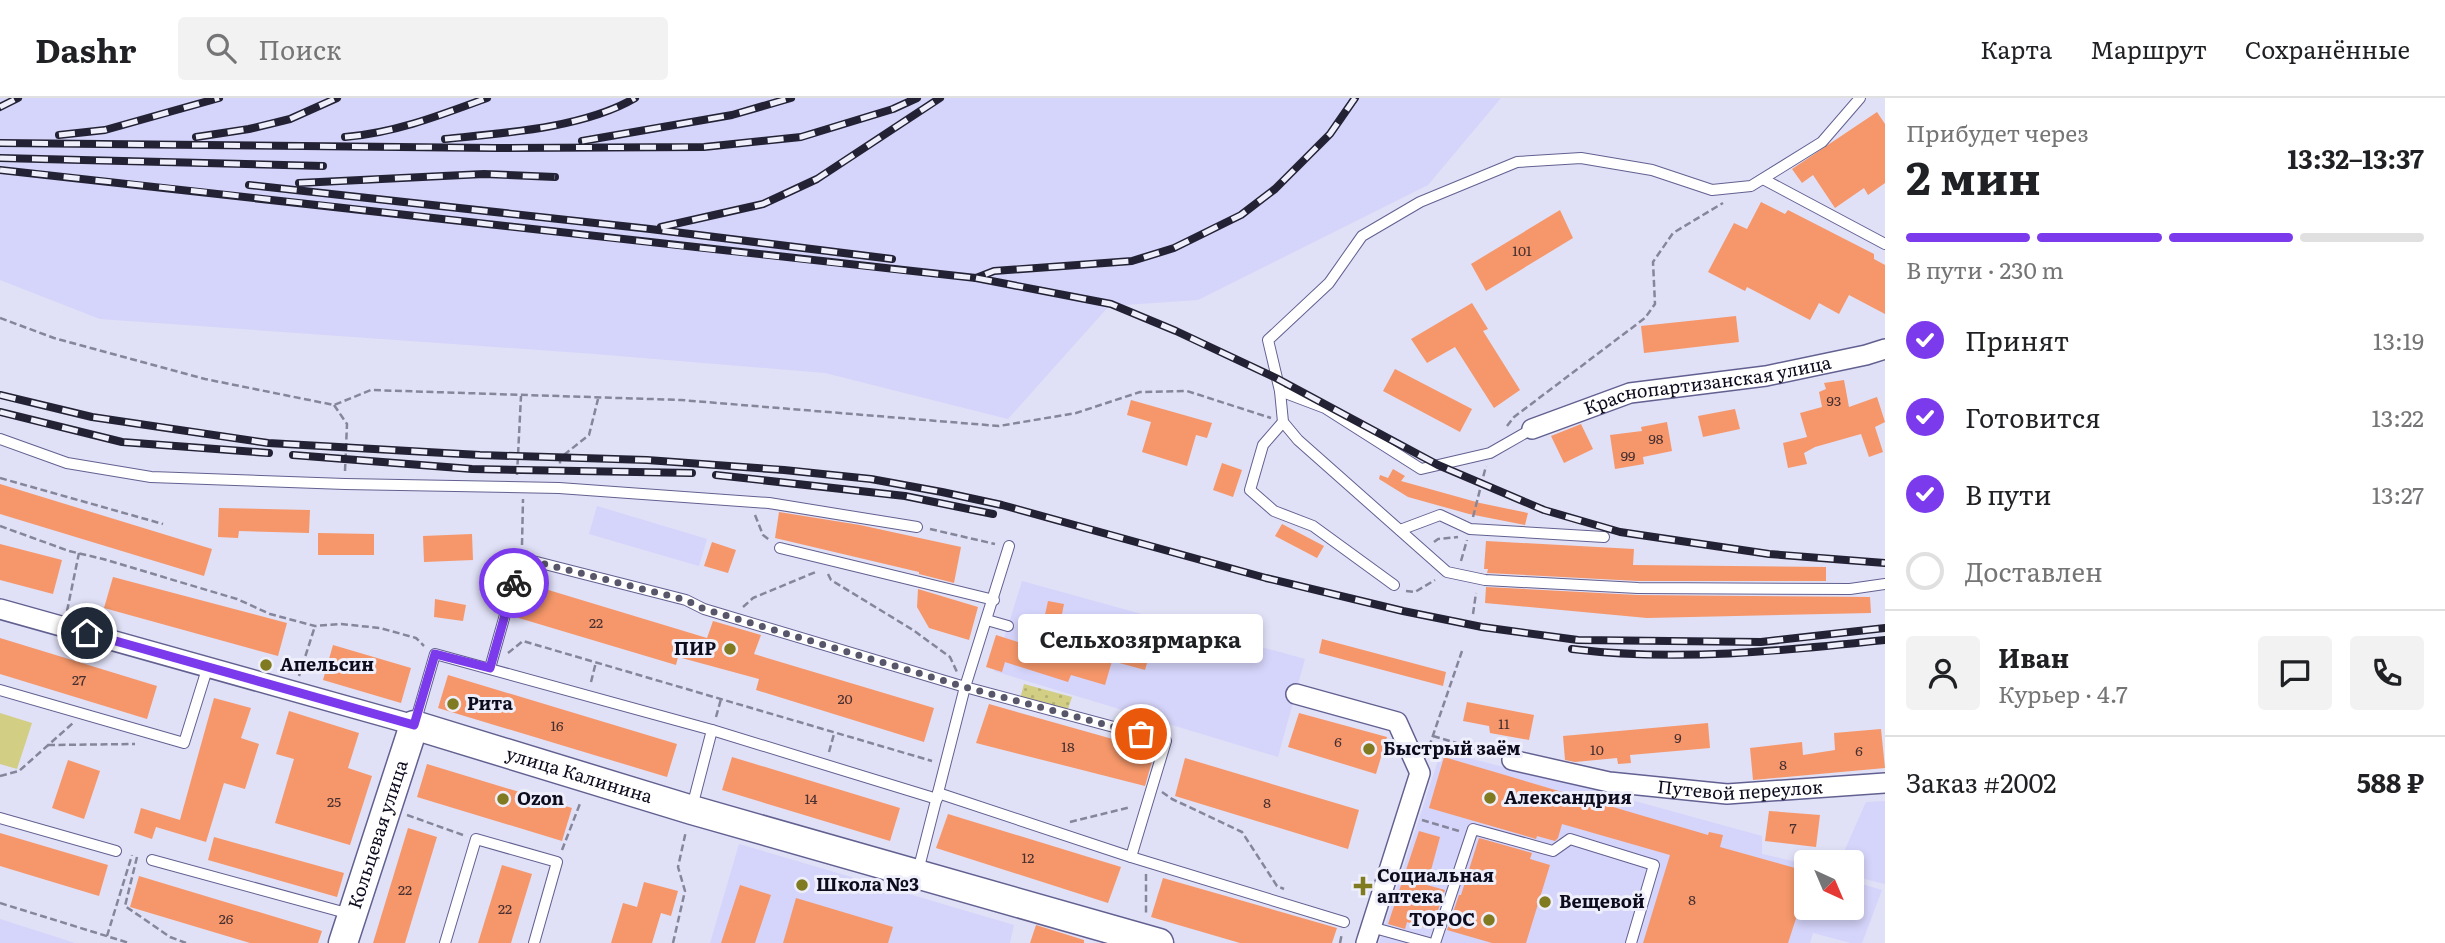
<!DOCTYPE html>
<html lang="ru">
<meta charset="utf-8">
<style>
body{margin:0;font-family:Literata,serif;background:#f2f2f2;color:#202124;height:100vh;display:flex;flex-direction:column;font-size:26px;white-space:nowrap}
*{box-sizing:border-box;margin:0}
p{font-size:23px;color:#757577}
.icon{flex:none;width:38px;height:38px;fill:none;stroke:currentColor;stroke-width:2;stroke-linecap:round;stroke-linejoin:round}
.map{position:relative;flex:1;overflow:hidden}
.details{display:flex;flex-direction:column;background:#fff;width:560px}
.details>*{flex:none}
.needle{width:46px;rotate:136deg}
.controls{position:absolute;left:1794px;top:752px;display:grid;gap:14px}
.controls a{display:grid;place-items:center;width:70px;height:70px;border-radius:7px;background:#fff;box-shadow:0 4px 10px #0003;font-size:35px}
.pin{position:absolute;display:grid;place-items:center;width:60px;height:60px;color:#fff;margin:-30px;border:4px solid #fff;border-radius:50%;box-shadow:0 2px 7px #0007}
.courier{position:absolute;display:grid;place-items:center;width:70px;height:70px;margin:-35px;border:5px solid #7c3aed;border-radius:50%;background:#fff;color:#222;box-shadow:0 2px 9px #0007}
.bubble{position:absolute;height:49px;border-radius:7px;background:#fff;box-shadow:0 4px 10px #0003;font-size:23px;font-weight:700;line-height:49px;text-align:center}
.overview em{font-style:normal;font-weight:700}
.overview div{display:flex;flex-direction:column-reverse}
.overview{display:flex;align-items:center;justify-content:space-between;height:119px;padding:0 21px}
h1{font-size:46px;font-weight:700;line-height:52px}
.bar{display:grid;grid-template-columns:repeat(4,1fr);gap:10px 7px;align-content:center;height:84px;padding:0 21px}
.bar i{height:9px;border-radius:5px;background:#e0e0e0}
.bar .current{background:#7c3aed}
.bar p{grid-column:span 4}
.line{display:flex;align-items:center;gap:18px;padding:0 21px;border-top:2px solid #e0e0e0}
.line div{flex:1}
.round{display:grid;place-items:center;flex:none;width:74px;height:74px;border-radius:7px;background:#f2f2f2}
ol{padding:0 21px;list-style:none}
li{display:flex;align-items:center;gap:21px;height:77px}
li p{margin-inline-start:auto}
li .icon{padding:7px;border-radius:50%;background:#7c3aed;color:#fff;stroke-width:4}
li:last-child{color:#757577}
li i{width:38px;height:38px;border:4px solid #e0e0e0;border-radius:50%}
header{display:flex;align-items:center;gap:42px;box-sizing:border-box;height:98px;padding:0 35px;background:#fff;border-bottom:2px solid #e0e0e0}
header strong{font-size:33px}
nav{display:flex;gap:38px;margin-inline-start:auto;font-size:24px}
.search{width:490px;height:63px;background:#f2f2f2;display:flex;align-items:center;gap:18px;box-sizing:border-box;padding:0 24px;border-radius:7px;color:#757577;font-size:26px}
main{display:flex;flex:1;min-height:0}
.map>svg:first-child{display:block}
.built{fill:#d5d4fa}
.grass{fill:#d2ce84}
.park{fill:url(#park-dots)}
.building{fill:#f5976a}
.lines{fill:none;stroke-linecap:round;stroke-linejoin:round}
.lane-casing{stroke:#626090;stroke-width:12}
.street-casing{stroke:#626090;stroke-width:22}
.secondary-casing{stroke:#626090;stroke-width:31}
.path{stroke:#86869b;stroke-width:2.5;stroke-dasharray:7 3.5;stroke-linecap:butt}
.lane{stroke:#fff;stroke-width:10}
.street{stroke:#fff;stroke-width:19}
.secondary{stroke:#fff;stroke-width:28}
.rail-casing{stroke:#232235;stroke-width:8}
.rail{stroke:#eeeffa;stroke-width:5;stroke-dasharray:16;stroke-linecap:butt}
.done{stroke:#57566a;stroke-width:7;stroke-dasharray:0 12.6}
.route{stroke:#7c3aed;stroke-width:9}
.poi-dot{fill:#807a20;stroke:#eeeffa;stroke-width:2.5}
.labels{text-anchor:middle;stroke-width:6;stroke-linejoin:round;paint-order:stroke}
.number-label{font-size:14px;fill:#472f31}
.street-label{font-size:18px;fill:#0d0c1e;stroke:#eeeffa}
.poi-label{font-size:18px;font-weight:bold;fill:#0d0c1e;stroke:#eeeffa;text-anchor:start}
</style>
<header>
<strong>Dashr</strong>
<div class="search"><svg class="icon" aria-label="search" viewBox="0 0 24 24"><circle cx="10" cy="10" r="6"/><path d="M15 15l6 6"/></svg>Поиск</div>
<nav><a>Карта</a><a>Маршрут</a><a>Сохранённые</a></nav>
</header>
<main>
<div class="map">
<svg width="1885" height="845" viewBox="0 0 1885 845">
<defs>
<pattern id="park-dots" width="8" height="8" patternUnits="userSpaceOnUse" patternTransform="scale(1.75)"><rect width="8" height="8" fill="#d2ce84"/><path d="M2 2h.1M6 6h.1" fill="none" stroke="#b3b072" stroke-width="1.8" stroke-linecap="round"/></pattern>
</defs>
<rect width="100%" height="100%" fill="#e0e0f7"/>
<g class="built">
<path d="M 0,0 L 1501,0 L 1428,87 L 1198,202 L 1109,208 L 1008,321 L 825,275 L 595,256 L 100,221 L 0,182 Z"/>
<path d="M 597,408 L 707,441 L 699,468 L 589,436 Z"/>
<path d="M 1022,483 L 1305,561 L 1278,659 L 994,573 Z"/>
<path d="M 1441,653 L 1602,694 L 1762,738 L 1762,756 L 1806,766 L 1806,810 L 1852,810 L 1852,783 L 1882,792 L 1862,845 L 1851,845 L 1813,835 L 1810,845 L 1379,845 Z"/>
<path d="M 1885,703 L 1885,786 L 1852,778 L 1852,765 L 1839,765 L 1866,704 Z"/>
<path d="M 739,746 L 1014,827 L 1010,845 L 710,845 Z"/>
<path d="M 0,821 L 75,845 L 0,845 Z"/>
</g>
<path class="grass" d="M 0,615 L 32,625 L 17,671 L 0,666 Z"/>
<path class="park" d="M 1024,586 L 1072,599 L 1067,614 L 1020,601 Z"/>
<g class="building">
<path d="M 1877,14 L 1885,26 L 1885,85 L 1868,97 L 1864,90 L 1835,110 L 1813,77 L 1802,85 L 1792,71 Z"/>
<path d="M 1761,104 L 1785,116 L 1788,112 L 1874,156 L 1874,161 L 1885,167 L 1885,216 L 1849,197 L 1839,216 L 1819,205 L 1810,222 L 1747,189 L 1745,193 L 1708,174 L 1734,125 L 1747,131 Z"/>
<path d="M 1560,112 L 1573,140 L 1486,193 L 1471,166 Z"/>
<path d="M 1472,205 L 1488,231 L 1483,233 L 1520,292 L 1494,310 L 1455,249 L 1427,265 L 1411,241 Z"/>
<path d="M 1736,218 L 1739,244 L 1644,255 L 1641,228 Z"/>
<path d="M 1395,271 L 1472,311 L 1460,334 L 1383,293 Z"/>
<path d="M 1844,282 L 1849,309 L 1877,299 L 1885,324 L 1875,329 L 1883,354 L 1869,359 L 1861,336 L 1815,349 L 1804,355 L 1807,366 L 1788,370 L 1783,345 L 1807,339 L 1800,315 L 1822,309 L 1819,294 L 1826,291 L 1824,285 Z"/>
<path d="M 1131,302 L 1212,325 L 1207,340 L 1196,337 L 1187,368 L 1142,354 L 1151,324 L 1127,317 Z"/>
<path d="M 1735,311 L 1740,331 L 1703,339 L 1698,318 Z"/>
<path d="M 1667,324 L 1672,353 L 1643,359 L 1644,366 L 1615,371 L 1610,337 L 1642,333 L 1641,329 Z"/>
<path d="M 1581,326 L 1593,351 L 1564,365 L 1551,338 Z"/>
<path d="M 1222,365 L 1242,372 L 1233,399 L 1213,392 Z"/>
<path d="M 1393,371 L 1405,378 L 1401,383 L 1480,405 L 1528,415 L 1525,427 L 1469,416 L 1408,399 L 1379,381 L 1380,377 L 1388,380 Z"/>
<path d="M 0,386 L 212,451 L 204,478 L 0,416 Z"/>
<path d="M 219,410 L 310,412 L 309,435 L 239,433 L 238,440 L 218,439 Z"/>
<path d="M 779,414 L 860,427 L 961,449 L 954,485 L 919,476 L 919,474 L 775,440 Z"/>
<path d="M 1282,426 L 1324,448 L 1317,460 L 1275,438 Z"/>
<path d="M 318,435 L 374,436 L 374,457 L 318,457 Z"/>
<path d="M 472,436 L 473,462 L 424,464 L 423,438 Z"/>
<path d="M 1486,443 L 1634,451 L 1633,467 L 1826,469 L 1826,483 L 1638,483 L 1487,475 L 1488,471 L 1484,471 Z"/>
<path d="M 712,444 L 736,452 L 728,475 L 704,468 Z"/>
<path d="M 0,446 L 62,462 L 53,496 L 0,482 Z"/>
<path d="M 113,479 L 287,525 L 278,558 L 104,510 Z"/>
<path d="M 522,484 L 707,540 L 713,523 L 761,537 L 754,556 L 934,610 L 924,644 L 756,592 L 759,581 L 678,559 L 676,567 L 512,518 Z"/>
<path d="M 1486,489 L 1638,497 L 1870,499 L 1871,515 L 1647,520 L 1485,505 Z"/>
<path d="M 918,491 L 978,509 L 969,542 L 929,530 L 917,509 Z"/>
<path d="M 435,501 L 466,507 L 463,523 L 434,519 Z"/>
<path d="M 1048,503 L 1064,506 L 1056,545 L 1087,554 L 1092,539 L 1150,555 L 1145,572 L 1112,563 L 1105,587 L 1071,577 L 1068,584 L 1005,564 L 1002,574 L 986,569 L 996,537 L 1027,547 L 1031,536 L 1040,539 Z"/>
<path d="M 0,540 L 157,588 L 147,621 L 0,576 Z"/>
<path d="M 1322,541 L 1446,574 L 1443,588 L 1319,555 Z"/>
<path d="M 333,547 L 411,570 L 401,605 L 323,582 Z"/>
<path d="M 448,577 L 677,646 L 667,679 L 438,610 Z"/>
<path d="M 214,600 L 251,610 L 241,640 L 259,646 L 245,691 L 224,685 L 206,744 L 156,729 L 152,741 L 134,735 L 141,710 L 180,722 Z"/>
<path d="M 1467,604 L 1534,617 L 1529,642 L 1490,635 L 1489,628 L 1463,623 Z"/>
<path d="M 989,606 L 1155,653 L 1145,688 L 976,645 Z"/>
<path d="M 289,613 L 359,635 L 348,670 L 372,678 L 350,747 L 275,725 L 294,661 L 276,656 Z"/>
<path d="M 1299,615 L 1387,639 L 1376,676 L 1288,649 Z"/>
<path d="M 1708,625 L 1710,650 L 1630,657 L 1631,665 L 1618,666 L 1617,660 L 1575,664 L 1565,662 L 1563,638 Z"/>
<path d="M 1881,631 L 1885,670 L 1753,682 L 1750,650 L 1802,644 L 1803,657 L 1835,652 L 1834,635 Z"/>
<path d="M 732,659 L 900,710 L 890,743 L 722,692 Z"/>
<path d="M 1444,659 L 1708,737 L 1709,734 L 1723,737 L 1720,749 L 1806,773 L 1806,803 L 1802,802 L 1788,845 L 1643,845 L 1670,757 L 1562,726 L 1558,740 L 1555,743 L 1537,738 L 1536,741 L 1429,710 Z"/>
<path d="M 1185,660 L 1359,712 L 1348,751 L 1175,698 Z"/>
<path d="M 68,662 L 100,673 L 84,721 L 52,710 Z"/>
<path d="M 427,666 L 572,710 L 562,743 L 417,699 Z"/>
<path d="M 1769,713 L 1820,717 L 1816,749 L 1765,743 Z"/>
<path d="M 948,716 L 1121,769 L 1108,805 L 936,750 Z"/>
<path d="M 408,730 L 437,739 L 405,845 L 373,845 Z"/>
<path d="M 1419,733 L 1440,739 L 1427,787 L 1445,792 L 1433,827 L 1429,826 L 1428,831 L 1407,824 L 1405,831 L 1388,826 Z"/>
<path d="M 0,735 L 108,767 L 99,798 L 0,768 Z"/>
<path d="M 214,739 L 344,775 L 337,799 L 208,762 Z"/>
<path d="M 1479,740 L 1532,755 L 1530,761 L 1550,767 L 1526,845 L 1492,845 L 1447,832 L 1459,797 L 1461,797 Z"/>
<path d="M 502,767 L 532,776 L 511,845 L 478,845 Z"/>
<path d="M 139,778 L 322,833 L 318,845 L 250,845 L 130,809 Z"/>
<path d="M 1163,780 L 1337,830 L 1332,845 L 1240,845 L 1151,819 Z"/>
<path d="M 644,784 L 678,793 L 671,818 L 661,815 L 652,845 L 611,845 L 623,805 L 637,809 Z"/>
<path d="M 740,787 L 771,797 L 755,845 L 721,845 Z"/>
<path d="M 796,800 L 893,829 L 888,845 L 783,845 Z"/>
<path d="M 1036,827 L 1084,842 L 1084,845 L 1030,845 Z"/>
</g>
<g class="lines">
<g class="lane-casing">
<g id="lane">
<path d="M 1763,81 L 1885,146"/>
<path d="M 1280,293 L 1283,324 L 1298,342 L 1447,474 L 1485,482 L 1638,490 L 1850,491 L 1885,486"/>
<path d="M 1283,324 L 1263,347 L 1250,392 L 1274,413 L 1313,428 L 1394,487"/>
<path d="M 1532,331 L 1490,355 L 1421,371 L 1325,310 L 1280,293 L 1268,242 L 1329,185 L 1362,138 L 1420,104 L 1517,64 L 1581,60 L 1652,72 L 1712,92 L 1751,88 L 1822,44 L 1860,0"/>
<path d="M 0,341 L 67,365 L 151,379 L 345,386 L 559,390 L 769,405 L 917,429"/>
<path d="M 1400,432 L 1440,417 L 1470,431 L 1604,439"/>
<path d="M 1009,448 L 965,589 L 1166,643 L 1131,759"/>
<path d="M 780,450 L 994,502"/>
<path d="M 987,522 L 1008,528"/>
<path d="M 490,570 L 521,460 L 686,502 L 704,511 L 965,589 L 918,773"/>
<path d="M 0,592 L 184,645 L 208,568"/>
<path d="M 415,625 L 435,556 L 712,632 L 937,701"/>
<path d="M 938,695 L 1131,759 L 1344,824"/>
<path d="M 692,709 L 712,632"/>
<path d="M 0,720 L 116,753"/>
<path d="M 152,762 L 350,816"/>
<path d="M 1371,829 L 1429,845"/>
<path d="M 445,845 L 476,741 L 557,764 L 534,845"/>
<path d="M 1435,845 L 1473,731 L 1553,753 L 1570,741 L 1654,767 L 1631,845"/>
</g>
</g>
<g class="street-casing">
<g id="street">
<path id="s1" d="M 1532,331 L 1630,295 L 1766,278 L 1866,257 L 1885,251"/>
<path d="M 0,511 L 414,627"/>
<path d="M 1296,596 L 1397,624 L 1420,675 L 1366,845"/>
<path id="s2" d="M 1512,662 L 1609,684 L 1727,696 L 1885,685"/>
</g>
</g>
<g class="secondary-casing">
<g id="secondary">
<path id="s3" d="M 343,845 L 414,627 L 692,712 L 1159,845"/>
</g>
</g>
<g class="path">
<path d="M 0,220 L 54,240 L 205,281 L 334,307 L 371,292 L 681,302 L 999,328 L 1076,315 L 1140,294 L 1187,293 L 1271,320"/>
<path d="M 334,307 L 347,326 L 345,373"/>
<path d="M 1507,328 L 1514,319 L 1645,220 L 1655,206 L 1653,164 L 1673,135 L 1723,105"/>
<path d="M 560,376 L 560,360 L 589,337 L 598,301"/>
<path d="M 517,377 L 521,298"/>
<path d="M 0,380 L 163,426"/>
<path d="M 755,417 L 763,437 L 771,443"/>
<path d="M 1473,419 L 1486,368"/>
<path d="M 0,428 L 69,453 L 103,461 L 237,501 L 270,516 L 315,528 L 341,526 L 380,530 L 416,540 L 424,548"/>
<path d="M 930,431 L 995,446"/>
<path d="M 1434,444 L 1438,441 L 1458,439"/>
<path d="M 522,447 L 523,401"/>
<path d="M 1461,463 L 1467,442"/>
<path d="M 828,476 L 831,482 L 913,532 L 950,559 L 957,574"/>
<path d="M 1406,493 L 1415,494 L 1435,482"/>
<path d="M 743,509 L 753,500 L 818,473"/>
<path d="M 67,513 L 79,455"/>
<path d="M 1473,516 L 1476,495"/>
<path d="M 508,555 L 523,543 L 932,663"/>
<path d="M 299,578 L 315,528"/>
<path d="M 591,584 L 596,564"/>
<path d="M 716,619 L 721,601"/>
<path d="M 1433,638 L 1496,657"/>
<path d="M 48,647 L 135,646"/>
<path d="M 1429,649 L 1462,553"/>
<path d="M 829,654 L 834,636"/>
<path d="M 0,678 L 19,673 L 73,625"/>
<path d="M 1162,694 L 1172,701 L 1242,734 L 1277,788 L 1284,791"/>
<path d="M 407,717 L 463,737"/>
<path d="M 1422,722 L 1459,733"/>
<path d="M 1070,724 L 1131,709"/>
<path d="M 562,752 L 581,703"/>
<path d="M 137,759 L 125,808 L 170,839 L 186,845"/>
<path d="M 1146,776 L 1146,818"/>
<path d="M 0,805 L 129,845"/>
<path d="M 107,838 L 132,757"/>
<path d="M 673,845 L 685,793 L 678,769 L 686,733"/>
<path d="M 1340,845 L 1342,835"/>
</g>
<use href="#lane" class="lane"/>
<use href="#street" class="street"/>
<use href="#secondary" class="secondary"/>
<g class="rail-casing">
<g id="rail">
<path d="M 0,9 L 18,0"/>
<path d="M 59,37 L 105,32 L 219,0"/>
<path d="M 196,39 L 249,31 L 290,21 L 337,0"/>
<path d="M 345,39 C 395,35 441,17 487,0"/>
<path d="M 445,41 C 504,35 584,30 635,0"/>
<path d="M 582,43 L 732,17 L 791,0"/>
<path d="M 0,45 L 495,50 L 704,49 L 801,39 L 893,11 L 917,0"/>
<path d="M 0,60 L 323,68"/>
<path d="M 0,72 C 325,106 650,146 976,180 L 994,173 L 1132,163 L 1174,150 L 1241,117 L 1275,91 L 1330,36 L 1355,0"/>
<path d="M 299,85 L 484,76 L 555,79"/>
<path d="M 249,87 L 650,131 L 892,161"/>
<path d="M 661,129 L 763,106 L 817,81 L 940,0"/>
<path d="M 976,180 L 1111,206 L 1176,233 L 1276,280 L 1438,367 L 1544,412 L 1620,434 L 1769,456 L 1885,465"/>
<path d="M 0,297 L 92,319 L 268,345 L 480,357 L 647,362 L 784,372 L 871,381 L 942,394 L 1002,407 L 1266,480 L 1403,513 L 1482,529 L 1578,542 L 1761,544 L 1885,530"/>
<path d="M 0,314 L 122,344 L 269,355"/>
<path d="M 293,357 L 472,371 L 692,375"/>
<path d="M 716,377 L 905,398 L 993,416"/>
<path d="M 1572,551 C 1676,564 1782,553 1885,542"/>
</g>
</g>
<use href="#rail" class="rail"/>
</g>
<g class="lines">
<path class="done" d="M 514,485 L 521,460 L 686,502 L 704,511 L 965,589 L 1141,636"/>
<path class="route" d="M 87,535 L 414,627 L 435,556 L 490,570 L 514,485"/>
</g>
<g class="poi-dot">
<circle cx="730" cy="551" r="7"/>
<circle cx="266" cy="567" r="7"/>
<circle cx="453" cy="606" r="7"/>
<circle cx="1369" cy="651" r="7"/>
<circle cx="1490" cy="700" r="7"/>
<circle cx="503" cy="701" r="7"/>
<circle cx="802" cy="787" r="7"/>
<path d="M1359.5 777.5h7v7h7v7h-7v7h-7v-7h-7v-7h7z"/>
<circle cx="1545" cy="804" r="7"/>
<circle cx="1489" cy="822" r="7"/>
</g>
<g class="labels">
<g class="number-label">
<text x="1522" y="158">101</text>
<text x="1834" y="308">93</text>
<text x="1656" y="346">98</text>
<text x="1628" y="363">99</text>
<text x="596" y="530">22</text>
<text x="79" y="587">27</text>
<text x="845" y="606">20</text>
<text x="1504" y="631">11</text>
<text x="557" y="633">16</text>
<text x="1678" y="645">9</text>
<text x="1338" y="649">6</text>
<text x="1068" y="654">18</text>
<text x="1597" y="657">10</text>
<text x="1859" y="658">6</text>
<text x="1783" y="672">8</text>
<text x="811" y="706">14</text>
<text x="334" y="709">25</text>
<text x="1267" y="710">8</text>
<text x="1793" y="735">7</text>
<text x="1028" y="765">12</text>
<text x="405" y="797">22</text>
<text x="1692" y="807">8</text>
<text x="505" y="816">22</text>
<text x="226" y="826">26</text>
</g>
<g class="street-label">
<text dy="6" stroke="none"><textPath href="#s1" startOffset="182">Краснопартизанская улица</textPath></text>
<text dy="6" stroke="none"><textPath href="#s3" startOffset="402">улица Калинина</textPath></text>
<text dy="6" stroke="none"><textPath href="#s2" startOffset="231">Путевой переулок</textPath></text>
<text dy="6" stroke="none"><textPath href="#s3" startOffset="114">Кольцевая улица</textPath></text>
</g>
<g class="poi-label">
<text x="716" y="557" text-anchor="end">ПИР</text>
<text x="280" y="573">Апельсин</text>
<text x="467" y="612">Рита</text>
<text x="1383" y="657">Быстрый заём</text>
<text x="1504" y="706">Александрия</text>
<text x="517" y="707">Ozon</text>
<text x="1377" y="784">Социальная<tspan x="1377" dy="21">аптека</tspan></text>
<text x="816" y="793">Школа №3</text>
<text x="1559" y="810">Вещевой</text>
<text x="1475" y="828" text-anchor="end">ТОРОС</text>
</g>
</g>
</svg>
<div class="controls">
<a><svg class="needle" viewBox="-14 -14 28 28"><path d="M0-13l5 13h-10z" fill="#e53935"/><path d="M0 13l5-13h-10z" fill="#757577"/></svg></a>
</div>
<div class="pin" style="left:1141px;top:636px;background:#ea580c"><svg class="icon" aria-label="bag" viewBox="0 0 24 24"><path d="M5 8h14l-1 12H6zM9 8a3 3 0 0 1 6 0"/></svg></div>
<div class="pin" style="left:87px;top:535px;background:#1f2937"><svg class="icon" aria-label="home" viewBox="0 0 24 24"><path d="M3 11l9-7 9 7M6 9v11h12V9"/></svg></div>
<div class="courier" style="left:514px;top:485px"><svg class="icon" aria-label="bike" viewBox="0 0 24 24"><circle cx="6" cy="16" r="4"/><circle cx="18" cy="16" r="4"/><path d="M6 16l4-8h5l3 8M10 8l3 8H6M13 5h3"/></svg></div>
<div class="bubble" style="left:1018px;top:516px;width:245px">Сельхозярмарка</div>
</div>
<section class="details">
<div class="overview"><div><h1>2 мин</h1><p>Прибудет через</p></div><em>13:32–13:37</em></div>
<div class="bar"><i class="current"></i><i class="current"></i><i class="current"></i><i></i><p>В пути · 230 m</p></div>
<ol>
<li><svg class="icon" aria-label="check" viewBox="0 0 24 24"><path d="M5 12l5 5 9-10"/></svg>Принят<p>13:19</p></li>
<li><svg class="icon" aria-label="check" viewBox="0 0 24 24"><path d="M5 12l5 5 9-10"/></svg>Готовится<p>13:22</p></li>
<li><svg class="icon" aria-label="check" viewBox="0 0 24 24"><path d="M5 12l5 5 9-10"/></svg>В пути<p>13:27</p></li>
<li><i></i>Доставлен</li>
</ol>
<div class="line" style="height:126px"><a class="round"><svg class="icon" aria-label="person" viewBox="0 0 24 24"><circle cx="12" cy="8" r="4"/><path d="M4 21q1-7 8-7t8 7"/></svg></a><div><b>Иван</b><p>Курьер · 4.7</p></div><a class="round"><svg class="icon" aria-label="chat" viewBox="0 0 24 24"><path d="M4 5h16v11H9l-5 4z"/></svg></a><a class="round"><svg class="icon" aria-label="phone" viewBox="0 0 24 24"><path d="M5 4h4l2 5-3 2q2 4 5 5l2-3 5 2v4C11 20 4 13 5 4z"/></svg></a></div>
<div class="line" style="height:91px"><div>Заказ #2002</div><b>588 ₽</b></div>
</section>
</main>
